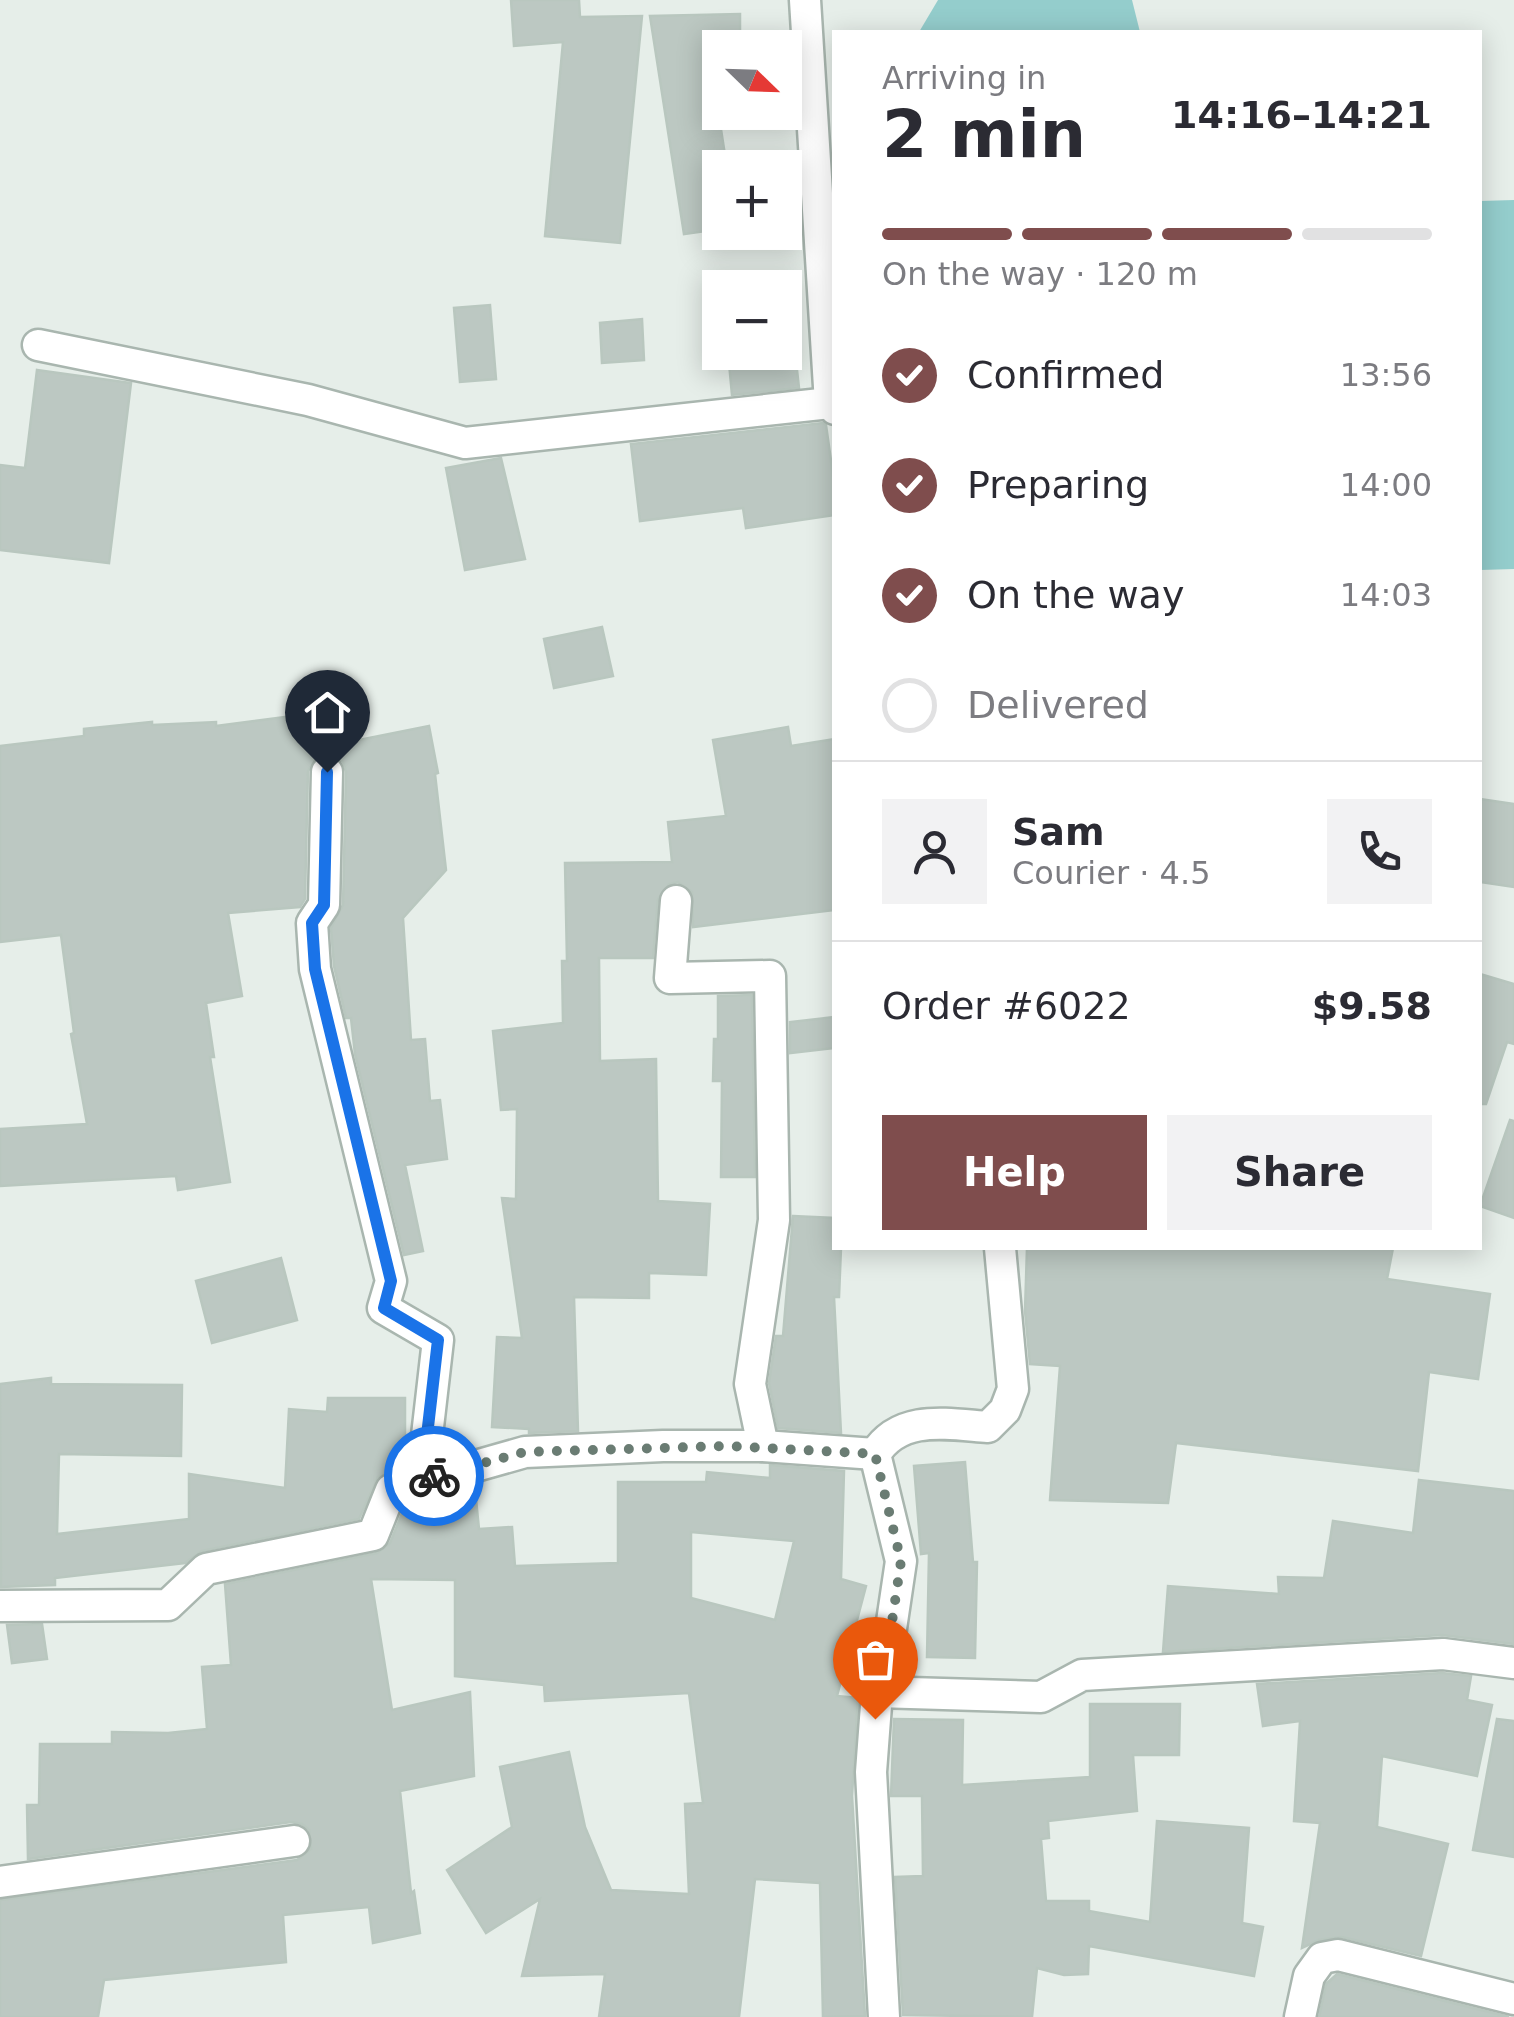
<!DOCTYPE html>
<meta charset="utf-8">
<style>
body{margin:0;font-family:"DejaVu Sans",sans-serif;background:#f2f2f3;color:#2b2b33;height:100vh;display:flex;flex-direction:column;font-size:38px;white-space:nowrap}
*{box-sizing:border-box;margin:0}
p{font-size:32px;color:#7c7c81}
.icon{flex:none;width:55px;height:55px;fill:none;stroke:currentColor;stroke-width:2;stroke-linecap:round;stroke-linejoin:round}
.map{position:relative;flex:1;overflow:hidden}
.panel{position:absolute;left:832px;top:30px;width:650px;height:1220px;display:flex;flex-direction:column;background:#fff;border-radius:0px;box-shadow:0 5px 25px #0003}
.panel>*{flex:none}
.needle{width:65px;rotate:113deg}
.tools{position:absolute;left:702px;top:30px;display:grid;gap:20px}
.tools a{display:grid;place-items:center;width:100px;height:100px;border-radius:0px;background:#fff;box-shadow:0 5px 25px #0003;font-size:50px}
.pin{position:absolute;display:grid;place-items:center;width:85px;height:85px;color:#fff;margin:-102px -42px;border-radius:50% 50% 50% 0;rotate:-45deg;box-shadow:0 0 10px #0007}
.pin .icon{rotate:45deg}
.courier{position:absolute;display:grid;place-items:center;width:100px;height:100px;margin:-50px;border:8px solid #1a73e8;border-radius:50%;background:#fff;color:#222;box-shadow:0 2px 12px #0007}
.summary em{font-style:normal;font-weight:800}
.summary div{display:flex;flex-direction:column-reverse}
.summary{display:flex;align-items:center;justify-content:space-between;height:170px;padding:0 50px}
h1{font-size:65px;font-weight:800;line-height:75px}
.bar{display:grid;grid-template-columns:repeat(4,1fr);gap:15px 10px;align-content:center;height:120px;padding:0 50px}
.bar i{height:12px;border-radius:8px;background:#e1e1e2}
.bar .active{background:#7f4d4d}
.bar p{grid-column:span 4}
.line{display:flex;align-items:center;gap:25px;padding:0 50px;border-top:2px solid #e1e1e2}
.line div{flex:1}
.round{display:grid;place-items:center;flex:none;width:105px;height:105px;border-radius:0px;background:#f2f2f3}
ol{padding:0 50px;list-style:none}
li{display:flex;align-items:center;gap:30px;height:110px}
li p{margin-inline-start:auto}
li .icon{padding:10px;border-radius:50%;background:#7f4d4d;color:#fff;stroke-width:4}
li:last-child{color:#7c7c81}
li i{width:55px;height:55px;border:5px solid #e1e1e2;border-radius:50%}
.button{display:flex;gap:20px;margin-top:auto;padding:20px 50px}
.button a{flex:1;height:115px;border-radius:0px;background:#7f4d4d;color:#fff;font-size:40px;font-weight:800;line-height:115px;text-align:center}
.button a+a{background:#f2f2f3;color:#2b2b33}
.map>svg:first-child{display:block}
.water{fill:#94cdcc}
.building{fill:#bcc8c2;stroke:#b9c7bf;stroke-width:2.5;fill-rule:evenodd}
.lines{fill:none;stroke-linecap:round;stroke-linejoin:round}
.minor-casing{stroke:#a9b6af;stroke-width:35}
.minor{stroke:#fff;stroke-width:30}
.done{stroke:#6a7c73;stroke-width:10;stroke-dasharray:0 18}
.route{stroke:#1a73e8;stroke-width:12}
</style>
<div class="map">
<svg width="1514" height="2017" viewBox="0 0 1514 2017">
<rect width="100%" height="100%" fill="#e6eee9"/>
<g class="water">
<path d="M 938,0 L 1132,0 L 1140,32 L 919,32 Z"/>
<path d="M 1514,200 L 1514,569 L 1480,570 L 1480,201 Z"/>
</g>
<g class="building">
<path d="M 511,0 L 579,0 L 580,17 L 642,16 L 620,243 L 545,236 L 563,42 L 514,46 Z"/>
<path d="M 740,14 L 740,48 L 720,48 L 720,123 L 727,168 L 720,168 L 720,229 L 684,234 L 650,16 Z"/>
<path d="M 490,305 L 496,379 L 460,382 L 454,308 Z"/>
<path d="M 642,319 L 644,360 L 602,363 L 600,323 Z"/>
<path d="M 728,352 L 795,352 L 799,388 L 732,395 Z"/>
<path d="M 37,370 L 131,383 L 109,563 L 0,550 L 0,465 L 25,468 Z"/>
<path d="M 823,423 L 826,425 L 835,489 L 835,515 L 746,528 L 743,508 L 640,521 L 631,444 Z"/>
<path d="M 501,458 L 525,559 L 465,570 L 446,468 Z"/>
<path d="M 602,627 L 613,676 L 554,688 L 544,639 Z"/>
<path d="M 355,708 L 359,740 L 429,726 L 438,773 L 435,774 L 446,870 L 403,918 L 411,1040 L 425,1039 L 430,1101 L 440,1100 L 447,1159 L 405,1165 L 423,1251 L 404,1255 L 355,1054 L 351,1018 L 346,1018 L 334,966 L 331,928 L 343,905 L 346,772 L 343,762 L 328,753 L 317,756 L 308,771 L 305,899 L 300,907 L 228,913 L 242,996 L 206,1003 L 214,1057 L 210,1057 L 230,1182 L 178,1190 L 176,1176 L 0,1186 L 0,1129 L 87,1124 L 71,1034 L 74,1033 L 61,935 L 0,942 L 0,746 L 84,736 L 84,729 L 152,722 L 152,725 L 216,722 L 216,726 Z"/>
<path d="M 788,727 L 791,746 L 835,739 L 835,910 L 693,927 L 692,892 L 678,882 L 669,884 L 658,899 L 653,958 L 599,958 L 600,1061 L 656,1059 L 658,1201 L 710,1204 L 706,1275 L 649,1273 L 649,1298 L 574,1297 L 578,1431 L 529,1433 L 529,1429 L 492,1427 L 497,1337 L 522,1338 L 502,1198 L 516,1199 L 517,1109 L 501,1110 L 493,1031 L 563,1023 L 562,961 L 567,961 L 565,863 L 672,862 L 668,822 L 726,816 L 713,740 Z"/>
<path d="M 1480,799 L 1514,804 L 1514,887 L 1480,882 Z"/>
<path d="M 1480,974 L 1514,984 L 1514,1044 L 1507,1042 L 1486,1104 L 1480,1104 Z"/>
<path d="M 752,995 L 755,1177 L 721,1177 L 722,1081 L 713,1081 L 714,1039 L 718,1039 L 718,996 Z"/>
<path d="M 835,1017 L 835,1048 L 790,1053 L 790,1022 Z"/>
<path d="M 1510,1120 L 1514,1121 L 1514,1218 L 1480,1206 Z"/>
<path d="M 793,1216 L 835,1218 L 835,1248 L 841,1248 L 839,1297 L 834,1297 L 841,1433 L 778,1428 L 769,1383 L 776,1336 L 783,1336 Z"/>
<path d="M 1027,1248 L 1393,1248 L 1387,1279 L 1490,1294 L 1478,1379 L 1429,1372 L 1418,1471 L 1176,1443 L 1168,1503 L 1050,1500 L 1060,1366 L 1030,1364 L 1025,1311 Z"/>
<path d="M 281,1258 L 297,1320 L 212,1343 L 196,1281 Z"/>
<path d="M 51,1378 L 51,1384 L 182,1385 L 181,1456 L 59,1454 L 57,1534 L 189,1519 L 189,1474 L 285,1488 L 289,1409 L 327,1412 L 328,1398 L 405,1398 L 405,1467 L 378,1477 L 359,1519 L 202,1551 L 185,1563 L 55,1578 L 55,1585 L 1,1587 L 0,1384 Z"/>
<path d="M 965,1462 L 973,1562 L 977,1562 L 975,1658 L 927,1657 L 929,1553 L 921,1554 L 914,1466 Z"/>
<path d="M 770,1465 L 844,1471 L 841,1579 L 866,1586 L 837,1696 L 858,1698 L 852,1796 L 865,2016 L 823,2017 L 820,1883 L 755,1879 L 739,2017 L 599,2017 L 605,1974 L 522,1976 L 540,1899 L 486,1933 L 447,1870 L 512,1827 L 500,1767 L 569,1752 L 585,1827 L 611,1890 L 689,1894 L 685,1804 L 703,1803 L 689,1693 L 545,1701 L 544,1685 L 455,1676 L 455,1580 L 371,1579 L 392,1710 L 470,1692 L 474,1776 L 400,1791 L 411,1893 L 414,1891 L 420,1933 L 373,1943 L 369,1907 L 283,1915 L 286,1962 L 104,1980 L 98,2017 L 0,2017 L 0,1900 L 297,1860 L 311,1849 L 309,1830 L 302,1824 L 291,1822 L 28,1859 L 27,1805 L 39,1805 L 40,1744 L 112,1744 L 112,1732 L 168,1733 L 207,1729 L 202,1667 L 231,1665 L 225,1584 L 377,1553 L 390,1543 L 405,1506 L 476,1499 L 479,1529 L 512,1527 L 515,1566 L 618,1563 L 618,1482 L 706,1482 L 707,1472 L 770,1478 ZM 691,1532 L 794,1541 L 775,1620 L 691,1598 Z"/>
<path d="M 1419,1480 L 1514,1491 L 1514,1644 L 1442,1635 L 1163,1652 L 1168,1586 L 1279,1594 L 1278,1577 L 1324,1578 L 1333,1521 L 1413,1533 Z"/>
<path d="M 42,1624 L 47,1659 L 12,1663 L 7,1625 Z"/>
<path d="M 1442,1673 L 1471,1676 L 1467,1700 L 1492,1705 L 1477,1776 L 1382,1756 L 1377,1827 L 1448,1844 L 1421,1956 L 1342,1937 L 1319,1940 L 1302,1948 L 1320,1823 L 1294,1821 L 1300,1721 L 1263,1726 L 1257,1684 Z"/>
<path d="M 1090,1704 L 1180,1704 L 1179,1755 L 1133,1755 L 1137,1811 L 1048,1821 L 1049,1838 L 1041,1839 L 1046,1901 L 1089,1901 L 1089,1911 L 1150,1922 L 1157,1821 L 1249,1828 L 1242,1923 L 1263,1927 L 1254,1976 L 1089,1946 L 1088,1974 L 1064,1975 L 1037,1968 L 1032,2017 L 903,2015 L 895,1877 L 923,1876 L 922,1796 L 891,1796 L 894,1719 L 963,1720 L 962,1785 L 1090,1777 Z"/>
<path d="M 1497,1719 L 1514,1721 L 1514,1857 L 1473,1850 Z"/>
<path d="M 1337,1974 L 1509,2017 L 1319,2017 L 1326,1984 Z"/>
</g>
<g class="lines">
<g class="minor-casing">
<g id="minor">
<path d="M 805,0 L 830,403 L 835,409"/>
<path d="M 38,345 L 308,400 L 465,443 L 830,403"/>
<path d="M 327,772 L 324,905 L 312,923 L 315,969 L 391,1281 L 383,1308 L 438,1340 L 422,1479"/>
<path d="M 676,901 L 670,978 L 770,976 L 774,1220 L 750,1384 L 763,1446"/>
<path d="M 0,1606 L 168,1605 L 206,1569 L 373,1535 L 391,1490 L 525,1452 L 663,1446 L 763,1446 L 875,1454"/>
<path d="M 877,1692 L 1041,1697 L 1082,1675 L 1443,1654 L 1514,1663"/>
<path d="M 0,1882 L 294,1841"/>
<path d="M 884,2017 L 871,1772 L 877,1692 L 889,1642 L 901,1561 L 875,1454 C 900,1414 947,1424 988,1427 L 1005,1410 L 1013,1389 L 1000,1248"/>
<path d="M 1300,2017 L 1309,1976 L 1322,1958 L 1338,1955 L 1514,1999"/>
</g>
</g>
<use href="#minor" class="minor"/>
</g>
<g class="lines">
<path class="done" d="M 434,1476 L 525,1452 L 729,1446 L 875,1454 L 901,1561 L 889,1642 L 876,1692 L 875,1719"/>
<path class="route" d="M 327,772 L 324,905 L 312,923 L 315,969 L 391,1281 L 384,1308 L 438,1340 L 422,1479 L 434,1476"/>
</g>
</svg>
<div class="tools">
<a><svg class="needle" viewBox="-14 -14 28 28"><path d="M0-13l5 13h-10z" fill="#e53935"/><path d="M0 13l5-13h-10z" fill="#7c7c81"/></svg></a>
<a>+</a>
<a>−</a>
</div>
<div class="pin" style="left:875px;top:1719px;background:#ea580c"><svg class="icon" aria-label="bag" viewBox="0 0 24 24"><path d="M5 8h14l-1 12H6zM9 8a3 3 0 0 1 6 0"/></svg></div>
<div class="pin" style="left:327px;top:772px;background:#1f2937"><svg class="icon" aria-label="home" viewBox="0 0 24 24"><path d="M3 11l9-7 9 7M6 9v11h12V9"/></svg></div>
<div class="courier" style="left:434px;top:1476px"><svg class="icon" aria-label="bike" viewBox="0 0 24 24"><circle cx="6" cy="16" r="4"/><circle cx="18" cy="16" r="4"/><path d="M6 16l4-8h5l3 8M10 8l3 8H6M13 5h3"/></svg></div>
<section class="panel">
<div class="summary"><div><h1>2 min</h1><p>Arriving in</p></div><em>14:16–14:21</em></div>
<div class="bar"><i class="active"></i><i class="active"></i><i class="active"></i><i></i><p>On the way · 120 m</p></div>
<ol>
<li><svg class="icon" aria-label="check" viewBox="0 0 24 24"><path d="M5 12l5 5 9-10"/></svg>Confirmed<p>13:56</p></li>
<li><svg class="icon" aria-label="check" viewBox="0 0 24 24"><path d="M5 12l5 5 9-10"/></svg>Preparing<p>14:00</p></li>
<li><svg class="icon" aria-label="check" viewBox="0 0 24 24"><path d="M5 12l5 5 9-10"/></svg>On the way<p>14:03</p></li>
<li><i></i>Delivered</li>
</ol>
<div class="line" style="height:180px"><a class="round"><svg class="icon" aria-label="person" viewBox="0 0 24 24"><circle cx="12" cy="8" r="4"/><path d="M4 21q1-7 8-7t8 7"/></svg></a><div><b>Sam</b><p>Courier · 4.5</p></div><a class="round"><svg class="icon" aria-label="phone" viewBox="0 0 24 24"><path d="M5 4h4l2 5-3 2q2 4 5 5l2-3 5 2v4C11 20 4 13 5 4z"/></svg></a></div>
<div class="line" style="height:130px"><div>Order #6022</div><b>$9.58</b></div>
<div class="button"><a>Help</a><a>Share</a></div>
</section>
</div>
